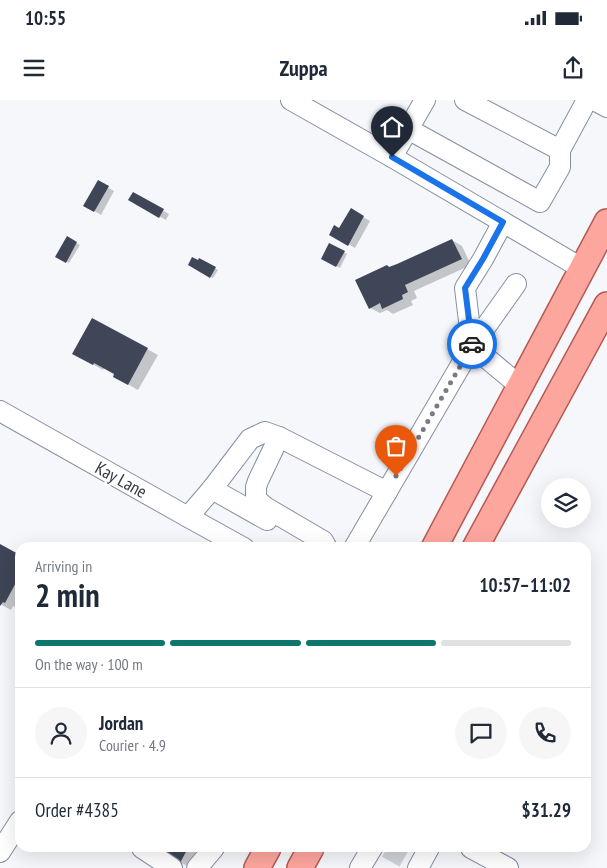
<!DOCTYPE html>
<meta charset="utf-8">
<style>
body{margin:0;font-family:"PT Sans Narrow",sans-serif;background:#f6f6f7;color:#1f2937;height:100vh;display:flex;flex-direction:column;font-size:19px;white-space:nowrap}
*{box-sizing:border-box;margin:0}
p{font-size:16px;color:#747a83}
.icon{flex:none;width:28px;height:28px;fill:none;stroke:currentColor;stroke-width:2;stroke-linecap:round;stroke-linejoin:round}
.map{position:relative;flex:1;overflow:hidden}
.sheet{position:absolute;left:15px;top:442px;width:576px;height:310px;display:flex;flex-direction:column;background:#fff;border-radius:15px;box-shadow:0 5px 20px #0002}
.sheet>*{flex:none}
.fabs{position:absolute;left:541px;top:378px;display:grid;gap:10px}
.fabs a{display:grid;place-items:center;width:50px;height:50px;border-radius:50%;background:#fff;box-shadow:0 5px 20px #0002;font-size:25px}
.pin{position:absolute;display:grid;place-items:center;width:42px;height:42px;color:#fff;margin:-51px -21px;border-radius:50% 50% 50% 0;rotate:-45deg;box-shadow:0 0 5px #0007}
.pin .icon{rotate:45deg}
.courier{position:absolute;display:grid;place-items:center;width:50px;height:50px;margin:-25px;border:4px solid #1a73e8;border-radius:50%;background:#fff;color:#222;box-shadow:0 1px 6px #0007}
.head em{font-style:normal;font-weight:700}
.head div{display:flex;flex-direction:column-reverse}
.head{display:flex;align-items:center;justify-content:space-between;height:85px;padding:0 20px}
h1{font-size:32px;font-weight:700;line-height:38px}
.bar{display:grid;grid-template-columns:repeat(4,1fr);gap:8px 5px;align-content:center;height:60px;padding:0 20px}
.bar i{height:6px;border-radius:4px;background:#e0e1e3}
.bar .current{background:#0f766e}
.bar p{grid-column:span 4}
.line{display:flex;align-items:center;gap:12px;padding:0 20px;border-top:1px solid #e0e1e3}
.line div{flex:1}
.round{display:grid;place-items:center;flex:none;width:52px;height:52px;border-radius:26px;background:#f6f6f7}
.status{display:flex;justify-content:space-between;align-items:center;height:35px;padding:0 25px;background:#fff;direction:ltr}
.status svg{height:14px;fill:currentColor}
header{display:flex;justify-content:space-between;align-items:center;height:65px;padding:0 20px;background:#fff;font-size:22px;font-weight:700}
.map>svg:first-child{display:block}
.shadow{fill:#0003}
.building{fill:#3e4657}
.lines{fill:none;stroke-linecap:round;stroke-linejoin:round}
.minor-tunnel{stroke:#ced1d6;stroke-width:20;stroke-dasharray:20 10;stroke-linecap:butt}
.minor-casing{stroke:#858ea2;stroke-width:22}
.major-casing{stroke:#b55954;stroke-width:28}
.minor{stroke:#fff;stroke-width:20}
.major{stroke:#fda69e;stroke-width:25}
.done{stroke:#787b81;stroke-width:5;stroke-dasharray:0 9}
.route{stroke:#1a73e8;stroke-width:6}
.labels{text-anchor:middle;stroke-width:5;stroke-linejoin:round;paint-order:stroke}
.street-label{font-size:18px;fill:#343840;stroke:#fff}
</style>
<div class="status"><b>10:55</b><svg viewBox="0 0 49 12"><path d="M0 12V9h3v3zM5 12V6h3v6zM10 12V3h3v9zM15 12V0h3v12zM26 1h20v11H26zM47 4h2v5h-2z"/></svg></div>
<header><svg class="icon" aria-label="menu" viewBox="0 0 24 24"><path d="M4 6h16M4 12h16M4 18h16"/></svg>Zuppa<svg class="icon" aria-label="share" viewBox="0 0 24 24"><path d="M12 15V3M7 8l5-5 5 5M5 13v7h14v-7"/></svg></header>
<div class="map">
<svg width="607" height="768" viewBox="0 0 607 768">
<rect width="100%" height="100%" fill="#f5f7fb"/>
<g class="shadow">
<path d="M 98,82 L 114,91 L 101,115 L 85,105 Z"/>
<path d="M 133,93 L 169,114 L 166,120 L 129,100 Z"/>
<path d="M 351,110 L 370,121 L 355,148 L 331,134 L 339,130 Z"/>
<path d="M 67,138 L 80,145 L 69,163 L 57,156 Z"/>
<path d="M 452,140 L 462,146 L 471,165 L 414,191 L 417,198 L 411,201 L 413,205 L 393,214 L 387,210 L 380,213 L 370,208 L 387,166 L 391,168 Z"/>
<path d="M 329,145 L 347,154 L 340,168 L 322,159 Z"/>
<path d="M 200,160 L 218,170 L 213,178 L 190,165 L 199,162 Z"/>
<path d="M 93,219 L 158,255 L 138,290 L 115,277 L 116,274 L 104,268 L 103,270 L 74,254 Z"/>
<path d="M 0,445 L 20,456 L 20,498 L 15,507 L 13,506 L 11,510 L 0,504 Z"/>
<path d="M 153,748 L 205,748 L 191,768 Z"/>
</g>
<g class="building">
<path d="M 98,80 L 109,86 L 94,112 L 83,106 Z"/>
<path d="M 133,92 L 164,109 L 159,118 L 128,100 Z"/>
<path d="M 351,108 L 364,116 L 348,146 L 329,135 L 334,125 L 339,128 Z"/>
<path d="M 67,136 L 77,142 L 66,163 L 55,157 Z"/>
<path d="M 452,139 L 462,159 L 405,185 L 408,192 L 402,195 L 403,199 L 382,209 L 380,203 L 369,209 L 355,180 L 387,165 L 389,167 L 397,164 Z"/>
<path d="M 329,143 L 345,151 L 336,167 L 321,159 Z"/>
<path d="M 192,157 L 198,160 L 199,158 L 216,167 L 210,178 L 188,165 Z"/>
<path d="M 92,218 L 148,248 L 128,285 L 113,277 L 114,274 L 94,263 L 93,265 L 72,254 Z"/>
<path d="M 0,444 L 20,455 L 20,475 L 5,503 L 3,502 L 0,506 Z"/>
<path d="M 152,748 L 188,748 L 180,763 Z"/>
</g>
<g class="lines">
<path class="minor-tunnel" d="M 387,748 L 410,761"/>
<g class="minor-casing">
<g id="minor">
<path d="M 291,0 L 392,57 L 583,169"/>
<path d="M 465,0 L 560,50 L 587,0"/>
<path d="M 594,0 L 607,7"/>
<path d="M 408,29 L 540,102 L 560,67 L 560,50"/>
<path d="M 392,57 L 425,0"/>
<path d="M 503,122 L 483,159 L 465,188 L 472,246 L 520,286"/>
<path d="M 0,311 L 188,417 L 244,448"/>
<path d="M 279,337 L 258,381 L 256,387 L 256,399 L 265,407 L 323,441 L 327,448"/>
<path d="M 212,389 L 267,420"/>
<path d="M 188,417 L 212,389 L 250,339 L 265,332 L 279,337 L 387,392"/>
<path d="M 354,448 L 472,246 L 516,184"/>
<path d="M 142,748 L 172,768"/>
<path d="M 471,748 L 508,768"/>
<path d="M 0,752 L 20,721"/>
<path d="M 197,768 L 214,748"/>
<path d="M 360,768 L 372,748"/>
<path d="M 418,768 L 429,748"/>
</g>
</g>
<g class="major-casing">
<g id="major">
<path d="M 434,448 L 607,122"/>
<path d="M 475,448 L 607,205"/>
<path d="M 257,768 L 268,748"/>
<path d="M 300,768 L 311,748"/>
</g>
</g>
<use href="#minor" class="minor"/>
<use href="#major" class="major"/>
</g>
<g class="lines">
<path class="done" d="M 396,376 L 472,246 L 472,244"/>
<path class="route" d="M 392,57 L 503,122 L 483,159 L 465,188 L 472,244"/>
</g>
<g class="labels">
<g class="street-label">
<text transform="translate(121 380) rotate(29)" y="6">Kay Lane</text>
</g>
</g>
</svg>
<div class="fabs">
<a><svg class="icon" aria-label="layers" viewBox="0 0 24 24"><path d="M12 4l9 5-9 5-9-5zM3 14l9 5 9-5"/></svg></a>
</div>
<div class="pin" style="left:396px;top:376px;background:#ea580c"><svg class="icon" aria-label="bag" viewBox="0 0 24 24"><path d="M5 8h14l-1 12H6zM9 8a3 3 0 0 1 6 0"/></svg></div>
<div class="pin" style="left:392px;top:57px;background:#1f2937"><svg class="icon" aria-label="home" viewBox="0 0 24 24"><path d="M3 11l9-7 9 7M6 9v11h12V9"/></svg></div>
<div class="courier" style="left:472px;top:244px"><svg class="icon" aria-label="car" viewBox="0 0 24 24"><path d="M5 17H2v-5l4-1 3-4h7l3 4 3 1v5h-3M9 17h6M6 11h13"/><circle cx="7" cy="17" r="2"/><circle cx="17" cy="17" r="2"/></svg></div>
<section class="sheet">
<div class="head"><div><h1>2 min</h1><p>Arriving in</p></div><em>10:57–11:02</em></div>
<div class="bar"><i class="current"></i><i class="current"></i><i class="current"></i><i></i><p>On the way · 100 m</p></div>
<div class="line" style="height:90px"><a class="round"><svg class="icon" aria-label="person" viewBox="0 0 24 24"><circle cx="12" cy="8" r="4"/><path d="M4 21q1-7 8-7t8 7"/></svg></a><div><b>Jordan</b><p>Courier · 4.9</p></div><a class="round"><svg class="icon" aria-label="chat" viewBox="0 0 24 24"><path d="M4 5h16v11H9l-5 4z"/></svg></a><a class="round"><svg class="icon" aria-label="phone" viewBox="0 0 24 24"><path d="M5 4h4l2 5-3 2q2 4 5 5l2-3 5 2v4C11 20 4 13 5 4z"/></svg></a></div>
<div class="line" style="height:65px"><div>Order #4385</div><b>$31.29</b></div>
</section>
</div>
